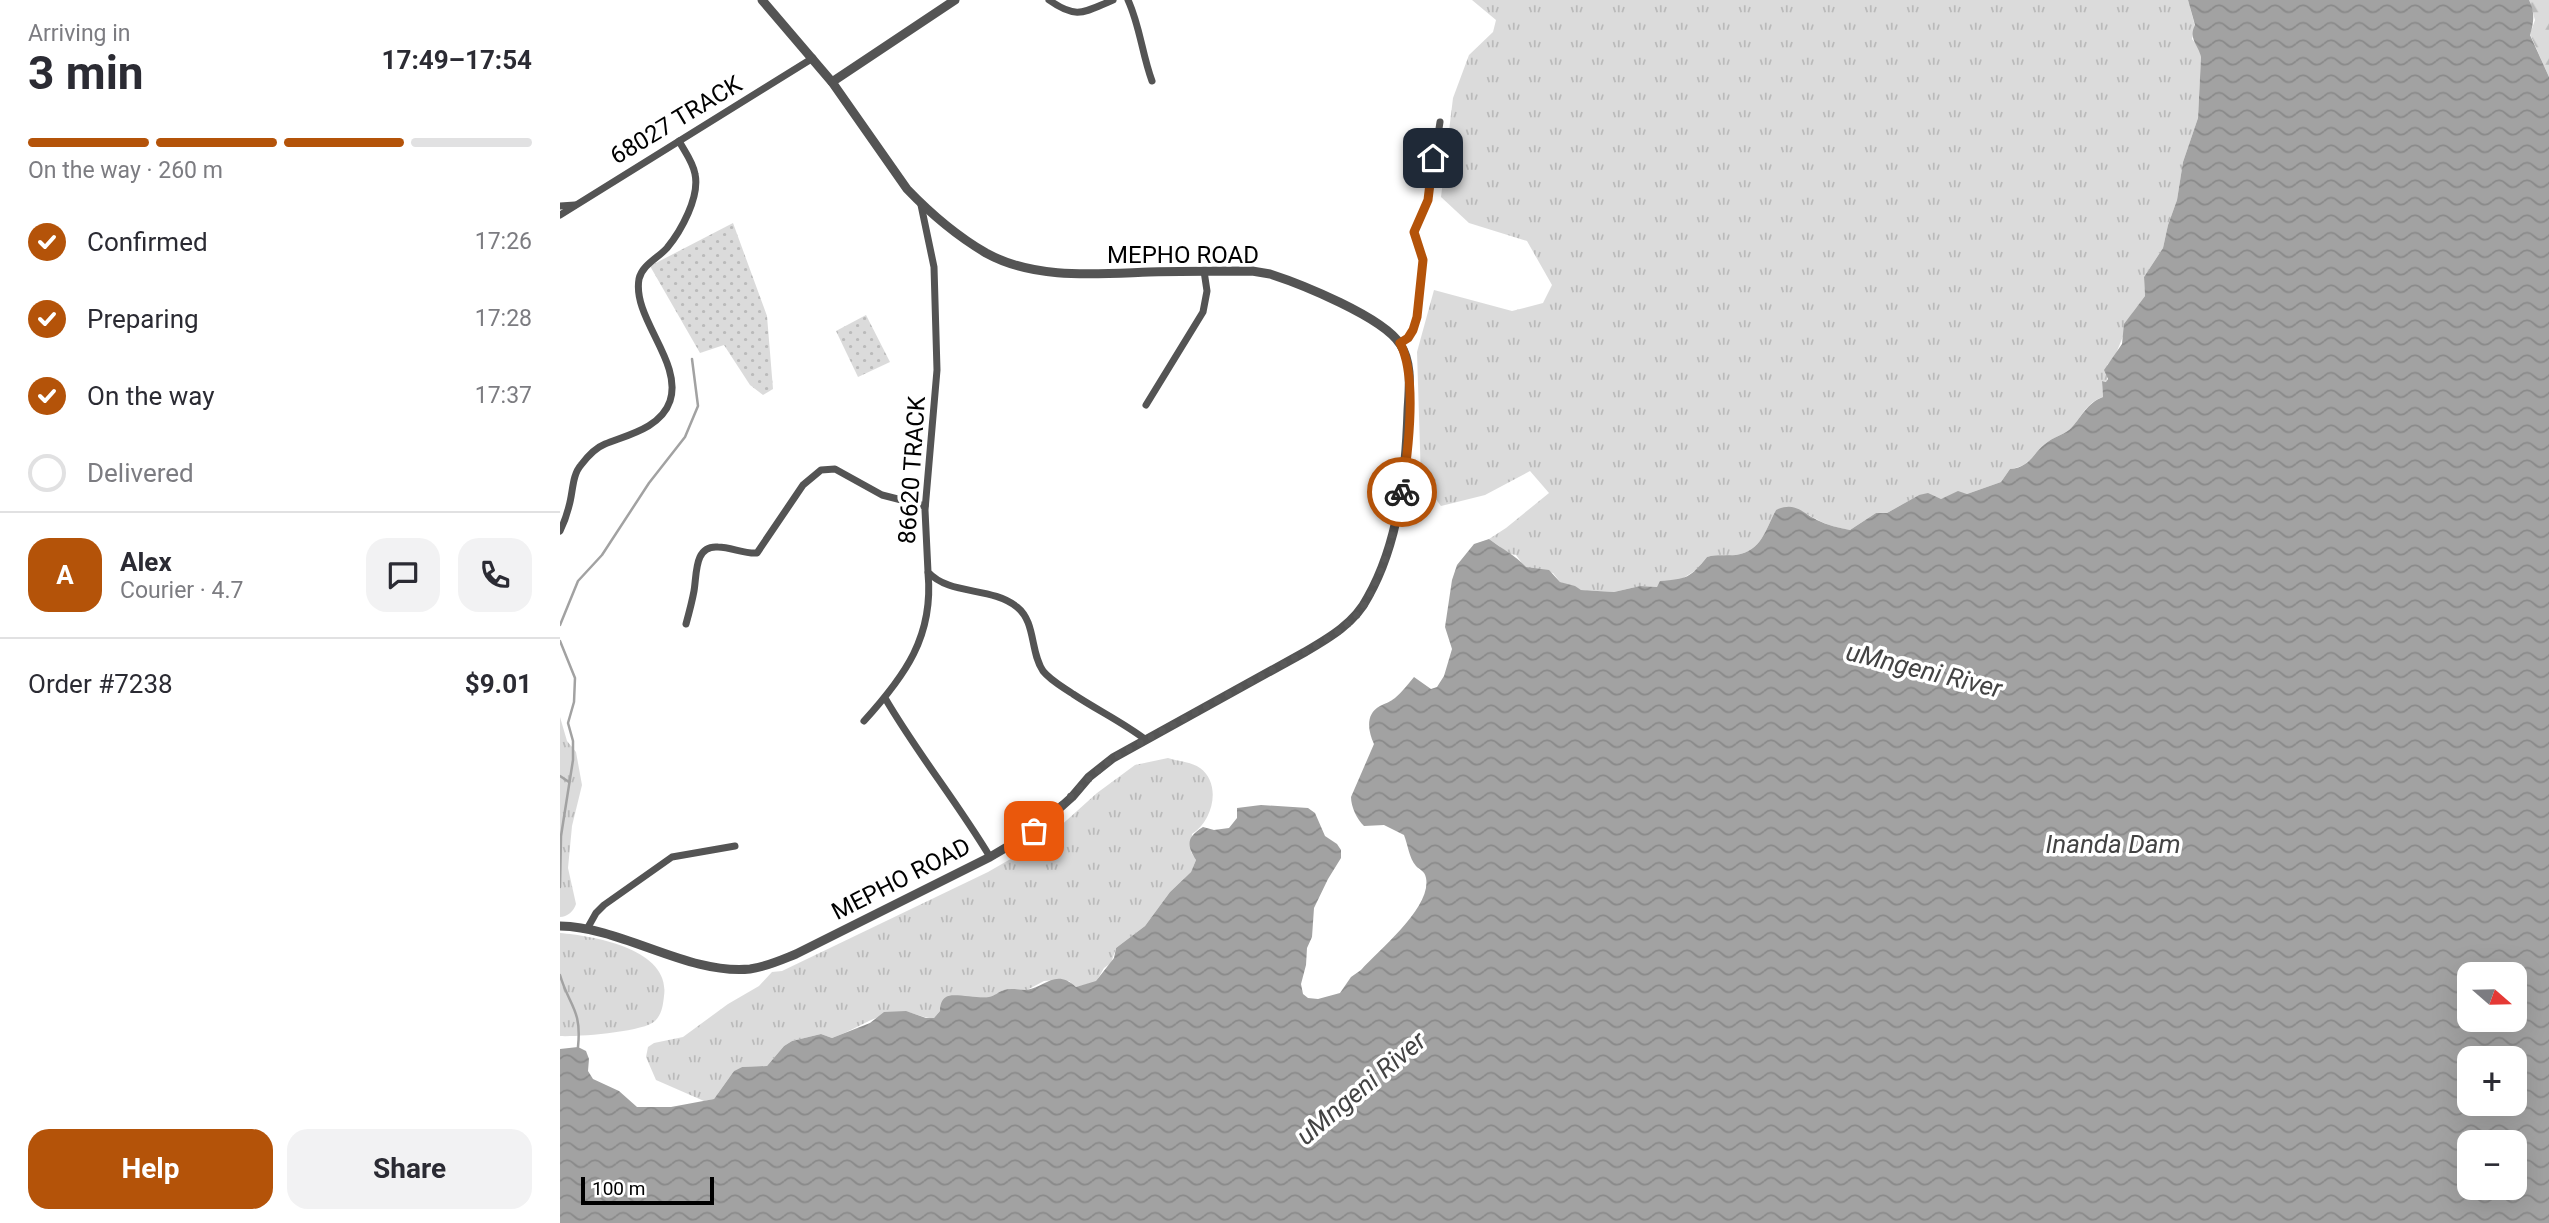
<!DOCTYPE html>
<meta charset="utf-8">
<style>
body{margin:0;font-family:Roboto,sans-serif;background:#f2f2f3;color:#2b2b33;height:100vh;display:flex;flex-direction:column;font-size:26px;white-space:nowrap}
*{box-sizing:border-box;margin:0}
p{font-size:23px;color:#7c7c81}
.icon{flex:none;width:38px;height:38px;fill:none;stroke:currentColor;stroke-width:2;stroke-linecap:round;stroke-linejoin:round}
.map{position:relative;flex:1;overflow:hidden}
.side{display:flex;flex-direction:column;background:#fff;width:560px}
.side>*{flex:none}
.needle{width:46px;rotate:110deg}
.buttons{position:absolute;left:1897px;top:962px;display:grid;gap:14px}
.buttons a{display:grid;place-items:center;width:70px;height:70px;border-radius:14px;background:#fff;box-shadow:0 7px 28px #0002;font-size:35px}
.scale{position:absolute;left:21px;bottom:18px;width:133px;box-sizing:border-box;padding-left:7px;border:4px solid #000;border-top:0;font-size:19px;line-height:24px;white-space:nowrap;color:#000;-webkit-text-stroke:5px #fff;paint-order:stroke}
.pin{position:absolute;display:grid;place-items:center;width:60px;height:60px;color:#fff;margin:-30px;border-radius:14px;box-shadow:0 4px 10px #0006}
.courier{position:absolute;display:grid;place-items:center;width:70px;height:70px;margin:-35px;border:5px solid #b45309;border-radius:50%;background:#fff;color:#222;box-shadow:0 2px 9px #0007}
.summary em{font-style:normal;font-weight:700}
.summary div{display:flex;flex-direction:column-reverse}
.summary{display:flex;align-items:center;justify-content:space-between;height:119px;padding:0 28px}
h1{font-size:46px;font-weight:700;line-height:52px}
.bar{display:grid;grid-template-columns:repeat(4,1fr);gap:10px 7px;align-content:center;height:84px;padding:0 28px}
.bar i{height:9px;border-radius:5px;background:#e1e1e2}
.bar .active{background:#b45309}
.bar p{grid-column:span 4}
.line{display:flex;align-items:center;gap:18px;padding:0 28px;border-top:2px solid #e1e1e2}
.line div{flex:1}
.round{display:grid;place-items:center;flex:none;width:74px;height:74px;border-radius:21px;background:#f2f2f3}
ol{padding:0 28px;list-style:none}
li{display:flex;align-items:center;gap:21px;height:77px}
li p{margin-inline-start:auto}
li .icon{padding:7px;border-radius:50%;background:#b45309;color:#fff;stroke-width:4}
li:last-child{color:#7c7c81}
li i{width:38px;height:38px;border:4px solid #e1e1e2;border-radius:50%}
.button{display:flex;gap:14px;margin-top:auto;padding:14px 28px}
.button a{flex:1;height:80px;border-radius:21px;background:#b45309;color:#fff;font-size:28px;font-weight:700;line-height:80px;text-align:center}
.button a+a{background:#f2f2f3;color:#2b2b33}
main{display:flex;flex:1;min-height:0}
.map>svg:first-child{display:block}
.grass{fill:url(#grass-tufts)}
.forest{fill:url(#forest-firs)}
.garden{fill:url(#garden-dots)}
.water{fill:url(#water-waves);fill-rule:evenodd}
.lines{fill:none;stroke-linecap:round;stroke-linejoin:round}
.stream{stroke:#a2a2a2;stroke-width:2.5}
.minor{stroke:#545454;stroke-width:7}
.tertiary{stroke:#545454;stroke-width:9}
.done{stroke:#595959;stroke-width:7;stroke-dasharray:0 12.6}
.route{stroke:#b45309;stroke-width:9}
.labels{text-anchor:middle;stroke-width:7;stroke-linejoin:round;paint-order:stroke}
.street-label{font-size:24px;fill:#000;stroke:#fff}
.water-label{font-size:26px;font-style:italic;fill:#434343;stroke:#fff}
</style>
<main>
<section class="side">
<div class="summary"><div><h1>3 min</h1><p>Arriving in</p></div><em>17:49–17:54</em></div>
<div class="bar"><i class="active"></i><i class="active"></i><i class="active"></i><i></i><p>On the way · 260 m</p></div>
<ol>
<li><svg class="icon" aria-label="check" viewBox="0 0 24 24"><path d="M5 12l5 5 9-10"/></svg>Confirmed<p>17:26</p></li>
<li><svg class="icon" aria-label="check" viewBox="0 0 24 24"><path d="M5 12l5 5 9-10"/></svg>Preparing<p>17:28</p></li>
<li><svg class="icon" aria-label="check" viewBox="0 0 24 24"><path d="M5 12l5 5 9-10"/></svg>On the way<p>17:37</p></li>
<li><i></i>Delivered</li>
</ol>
<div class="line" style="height:126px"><b class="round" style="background:#b45309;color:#fff">A</b><div><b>Alex</b><p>Courier · 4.7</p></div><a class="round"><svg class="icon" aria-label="chat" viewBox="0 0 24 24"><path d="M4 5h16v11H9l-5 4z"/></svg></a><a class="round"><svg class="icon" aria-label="phone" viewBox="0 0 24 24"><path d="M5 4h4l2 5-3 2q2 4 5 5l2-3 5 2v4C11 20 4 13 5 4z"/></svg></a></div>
<div class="line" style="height:91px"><div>Order #7238</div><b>$9.01</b></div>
<div class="button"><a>Help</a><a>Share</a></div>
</section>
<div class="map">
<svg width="1989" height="1223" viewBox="0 0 1989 1223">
<defs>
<pattern id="grass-tufts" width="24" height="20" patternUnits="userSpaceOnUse" patternTransform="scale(1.75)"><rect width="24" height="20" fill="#dbdbdb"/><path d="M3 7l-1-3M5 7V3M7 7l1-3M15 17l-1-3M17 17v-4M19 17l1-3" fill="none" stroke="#bababa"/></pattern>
<pattern id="forest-firs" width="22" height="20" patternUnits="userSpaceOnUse" patternTransform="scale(1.75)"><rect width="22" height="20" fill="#dbdbdb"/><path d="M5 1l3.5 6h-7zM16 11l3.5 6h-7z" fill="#bababa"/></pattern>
<pattern id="garden-dots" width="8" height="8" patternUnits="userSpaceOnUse" patternTransform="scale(1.75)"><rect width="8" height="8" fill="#dbdbdb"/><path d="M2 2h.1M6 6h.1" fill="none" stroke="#bababa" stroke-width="1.8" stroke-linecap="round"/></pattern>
<pattern id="water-waves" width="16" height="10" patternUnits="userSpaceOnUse" patternTransform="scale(1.75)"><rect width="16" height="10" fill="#a2a2a2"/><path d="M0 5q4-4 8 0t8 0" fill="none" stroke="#8a8a8a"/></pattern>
</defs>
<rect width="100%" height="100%" fill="#fff"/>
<g class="grass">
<path d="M 912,0 L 1628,0 L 1635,26 L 1632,39 L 1639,48 L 1641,57 L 1638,118 L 1623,162 L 1617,200 L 1608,225 L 1603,248 L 1584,277 L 1585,296 L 1573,312 L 1555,356 L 1547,365 L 1547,382 L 1542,381 L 1543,397 C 1527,402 1522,416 1512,427 C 1506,434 1496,436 1489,441 C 1473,451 1473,466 1450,469 L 1441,482 L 1407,494 L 1398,492 L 1381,499 L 1359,495 L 1327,513 L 1316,513 L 1290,530 C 1280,528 1268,526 1258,520 C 1238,510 1239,506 1216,510 C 1205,530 1202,551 1176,555 C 1166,556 1157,554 1147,557 L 1136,570 L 1117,582 L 1111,580 L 1097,587 L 1080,586 L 1054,592 L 1021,590 L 1000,582 L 993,573 L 965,567 L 956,555 L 950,554 L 929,539 L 946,528 L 989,493 L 970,471 L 925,495 L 881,506 L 861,480 L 857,352 L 874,290 L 952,311 L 983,303 L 992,285 L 967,241 L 909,223 L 881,197 L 893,98 L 909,55 L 933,32 L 936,20 Z"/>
<path d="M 0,717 L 7,741 L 16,752 L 22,785 L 12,826 L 8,868 L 16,904 C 14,911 7,917 0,917 Z"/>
<path d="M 608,758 C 617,761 632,762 640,768 C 662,784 653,821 632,834 L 631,852 L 636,860 L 631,872 L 610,892 L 585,926 L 556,948 L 551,963 L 544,968 L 536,982 L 516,987 L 509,981 L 496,980 L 484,981 L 467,990 L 443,990 L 433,997 L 405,998 L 380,1011 L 374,1018 C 363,1019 353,1011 342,1012 C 317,1013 297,1029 272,1038 L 261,1034 L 232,1041 L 224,1046 L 207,1066 L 182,1067 L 174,1071 L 154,1099 L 144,1101 L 96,1080 L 86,1057 L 88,1047 L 94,1043 L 123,1037 L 168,1004 L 199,986 L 212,972 L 222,971 L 428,872 L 487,838 L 537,793 L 575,765 Z"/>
<path d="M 0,933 C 34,936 111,949 104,996 C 103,1005 102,1014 95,1021 C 84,1032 17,1037 0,1036 Z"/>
</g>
<path class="forest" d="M 1969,0 L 1989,0 L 1989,77 L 1970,34 L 1975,20 Z"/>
<g class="garden">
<path d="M 173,223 L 207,316 L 213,389 L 203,395 L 190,385 L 164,345 L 140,353 L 90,266 Z"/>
<path d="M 306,315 L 330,362 L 298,377 L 276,331 Z"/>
</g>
<path class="water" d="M 1628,0 L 1969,0 C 1975,12 1974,22 1970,35 L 1989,77 L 1989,1223 L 0,1223 L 0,1049 L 18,1047 L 26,1051 L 29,1059 L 28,1071 L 33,1079 L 59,1091 L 77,1107 L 111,1107 L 154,1099 L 174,1071 L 182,1067 L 207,1066 L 224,1046 L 232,1041 L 261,1034 L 272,1038 L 310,1023 L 324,1012 L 346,1011 L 366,1018 L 374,1018 L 380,1011 C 380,1006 381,1000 386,997 C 392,992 417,999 429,997 C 435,996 438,992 444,990 C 451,988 459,990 466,990 C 485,988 495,968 516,987 L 536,981 L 554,958 L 556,948 L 585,926 L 610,892 L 631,872 L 636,860 C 626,844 627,837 643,827 L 654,830 L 669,828 L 677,818 L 677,808 L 701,805 L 748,808 L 755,813 L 765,836 L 777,844 L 781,850 L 781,858 L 768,879 L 754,908 L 752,937 L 747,948 L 746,965 L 741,984 L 743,994 L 748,998 L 758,999 L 780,993 L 791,977 L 801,970 C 820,949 872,907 866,878 C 865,871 860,870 856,866 C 849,858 848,845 844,835 L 824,825 L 804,826 C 797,819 791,807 791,797 L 814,744 C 808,731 805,714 820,706 C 826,703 830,702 835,698 C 842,692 848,684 854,677 L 871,689 L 877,687 L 884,676 L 892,649 L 885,627 L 892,580 L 897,565 L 914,544 L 929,539 C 942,549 955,555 966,567 L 989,570 L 1000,582 L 1015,586 L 1021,590 L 1054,592 L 1080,586 L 1097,587 L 1100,581 C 1127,579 1130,578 1147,557 C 1157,554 1166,556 1176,555 C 1202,551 1205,530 1216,510 C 1235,501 1241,512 1257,520 C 1267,525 1279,528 1290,530 L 1316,513 L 1327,513 L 1359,495 L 1368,493 L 1381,499 L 1398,491 L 1407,494 L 1441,482 L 1450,469 C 1472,467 1473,451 1489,441 C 1496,436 1506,434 1512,427 C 1522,416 1527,403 1543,397 L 1542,381 L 1546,382 L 1548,379 L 1544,370 L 1562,344 L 1564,324 L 1585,296 L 1584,277 L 1603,248 L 1608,225 L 1617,200 L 1623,162 L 1638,118 L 1641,57 C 1638,44 1628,39 1635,25 ZM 1909,975 L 1955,975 L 1955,1020 L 1909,1020 ZM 1909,1059 L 1955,1059 L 1955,1104 L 1909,1104 ZM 1909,1143 L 1955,1143 L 1955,1188 L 1909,1188 Z"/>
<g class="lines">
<g class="stream">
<path d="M 0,625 L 18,581 L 42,555 L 89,483 L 125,437 L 138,406 L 132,359"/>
<path d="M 0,641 L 15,678 L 14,702 L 8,723 L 13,741 L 13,760 L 1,836 L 0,887"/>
<path d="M 0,776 L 9,782"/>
<path d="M 0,975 C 9,1006 22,1009 18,1047"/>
</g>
<g class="minor">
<path d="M 489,0 C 517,20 524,12 553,0"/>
<path d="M 568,0 C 580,26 582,54 592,81"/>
<path d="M 361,205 L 374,267 L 377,370 L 365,510 L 368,572 C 390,596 431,586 457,607 C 476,622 470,652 483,671 C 491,681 503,687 513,694 C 537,710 564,723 586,740"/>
<path d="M 0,206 L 15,205"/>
<path d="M 0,215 L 253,58"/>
<path d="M 840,343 L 848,338 L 853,330 L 857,316 L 863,260 L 854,232 L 868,200 L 880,122"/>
<path d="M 586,405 L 643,312 L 647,291 L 644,271"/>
<path d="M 0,531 C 4,523 7,514 9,506 C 13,493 12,475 21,465 C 27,457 35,448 45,444 C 67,435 101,428 110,401 C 123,362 72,318 79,279 C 82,265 98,258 107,248 C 121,231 140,197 135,174 C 133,162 125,152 119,141"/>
<path d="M 126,624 C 129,613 132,602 134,591 C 137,574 134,545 158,547 C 171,547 184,554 197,553 L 243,485 L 261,470 L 275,469 L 322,495 L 365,506"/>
<path d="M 325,698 C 357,753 397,802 430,857"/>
<path d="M 304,721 C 345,676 374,636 368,573"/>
<path d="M 27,929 L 36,913 L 44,905 L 112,857 L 175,846"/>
</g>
<g class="tertiary">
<path d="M 272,82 L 395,0"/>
<path d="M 0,926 C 63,927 127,975 190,969 C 206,967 221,960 236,954 L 430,857 L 474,831 L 512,797 L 529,777 L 553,758 L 745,652 C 769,638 795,623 808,597 C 839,542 846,473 848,411 C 849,390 853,363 840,344 C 823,317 741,284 710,274 L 692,271 C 658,271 624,271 589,272 C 536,274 475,280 426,253 C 397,236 370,213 347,189 L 272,82 L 202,0"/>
</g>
</g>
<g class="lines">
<path class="done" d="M 474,831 C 501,807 525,780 553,758 L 745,652 C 762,642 780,632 794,618 C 818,594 837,525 842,492"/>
<path class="route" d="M 842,492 C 848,453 858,377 840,343 L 848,338 L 853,330 L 857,317 L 863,260 L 854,232 L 868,200 L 873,158"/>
</g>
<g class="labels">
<g class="street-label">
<text transform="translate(116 120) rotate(-31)" y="8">68027 TRACK</text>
<text x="623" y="263">MEPHO ROAD</text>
<text transform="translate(352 470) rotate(-86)" y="8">86620 TRACK</text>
<text transform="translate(341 879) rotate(-27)" y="8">MEPHO ROAD</text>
</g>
<g class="water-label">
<text transform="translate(1364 670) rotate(14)" y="9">uMngeni River</text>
<text x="1553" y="853">Inanda Dam</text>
<text transform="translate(801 1088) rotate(-40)" y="9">uMngeni River</text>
</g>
</g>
</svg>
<div class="buttons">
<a><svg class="needle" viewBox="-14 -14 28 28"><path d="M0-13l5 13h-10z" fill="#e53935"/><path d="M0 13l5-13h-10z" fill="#7c7c81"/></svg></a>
<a>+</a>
<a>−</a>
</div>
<div class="scale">100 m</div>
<div class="pin" style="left:474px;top:831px;background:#ea580c"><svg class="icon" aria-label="bag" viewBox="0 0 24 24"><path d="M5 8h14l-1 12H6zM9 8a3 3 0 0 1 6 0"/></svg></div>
<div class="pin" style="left:873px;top:158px;background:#1f2937"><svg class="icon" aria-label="home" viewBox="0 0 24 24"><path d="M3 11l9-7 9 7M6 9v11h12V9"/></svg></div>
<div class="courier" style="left:842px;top:492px"><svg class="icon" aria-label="bike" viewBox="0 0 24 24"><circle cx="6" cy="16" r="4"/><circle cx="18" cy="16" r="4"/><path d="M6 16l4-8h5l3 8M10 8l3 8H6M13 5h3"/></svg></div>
</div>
</main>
